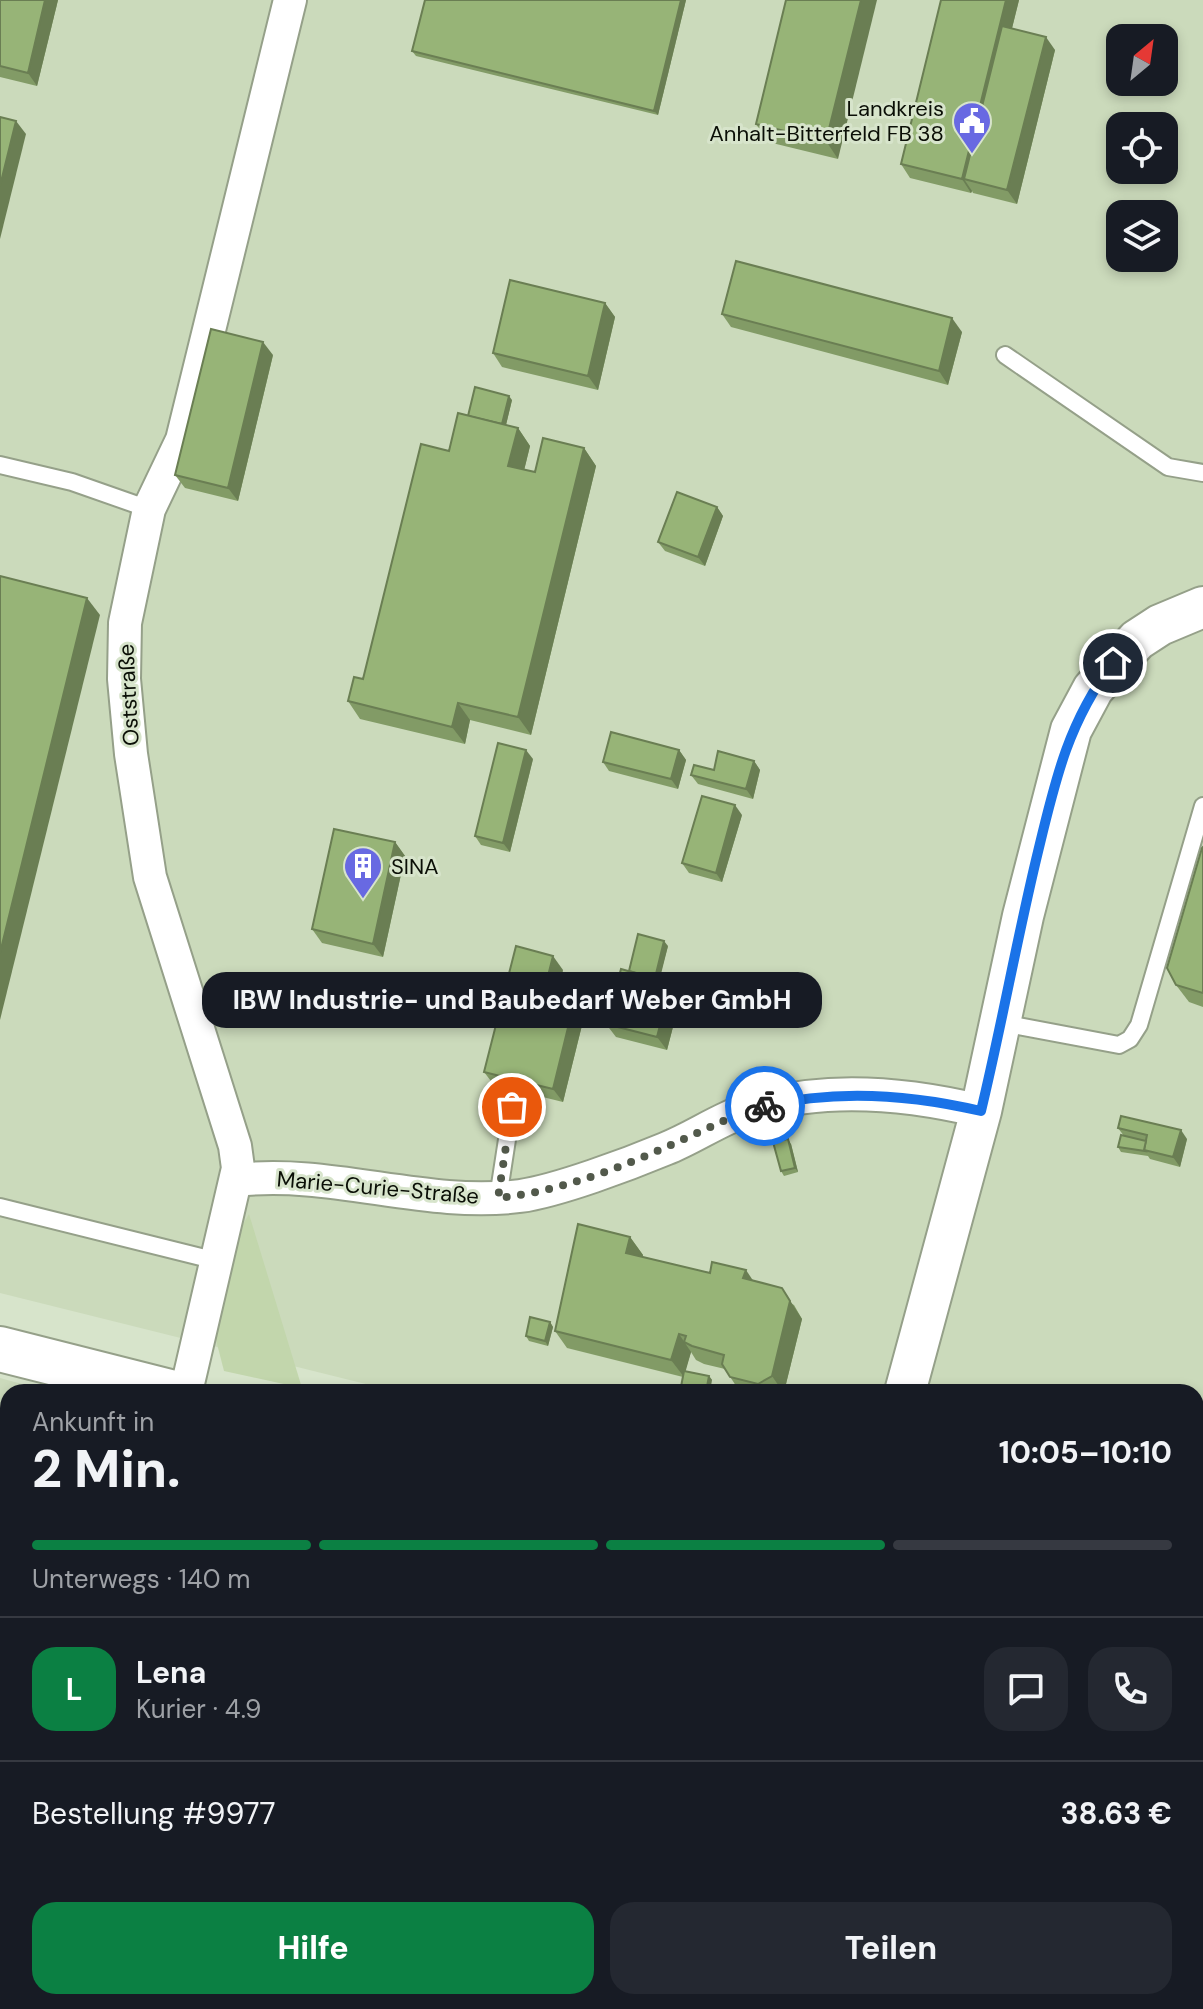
<!DOCTYPE html>
<html lang="de">
<meta charset="utf-8">
<style>
body{margin:0;font-family:"DM Sans",sans-serif;background:#242831;color:#f1f3f6;height:100vh;display:flex;flex-direction:column;font-size:30px;white-space:nowrap}
*{box-sizing:border-box;margin:0}
p{font-size:26px;color:#9ea1a6}
.icon{flex:none;width:44px;height:44px;fill:none;stroke:currentColor;stroke-width:2;stroke-linecap:round;stroke-linejoin:round}
.map{position:relative;flex:1;overflow:hidden}
.details{position:absolute;left:0px;top:1384px;width:1204px;height:626px;display:flex;flex-direction:column;background:#171b24;border-radius:24px 24px 0 0;box-shadow:0 4px 12px #0003}
.details>*{flex:none}
.needle{width:52px;rotate:29deg}
.controls{position:absolute;left:1106px;top:24px;display:grid;gap:16px}
.controls a{display:grid;place-items:center;width:72px;height:72px;border-radius:16px;background:#171b24;box-shadow:0 4px 12px #0003;font-size:40px}
.pin{position:absolute;display:grid;place-items:center;width:68px;height:68px;color:#fff;margin:-34px;border:4px solid #fff;border-radius:50%;box-shadow:0 2px 8px #0007}
.courier{position:absolute;display:grid;place-items:center;width:80px;height:80px;margin:-40px;border:6px solid #1a73e8;border-radius:50%;background:#fff;color:#222;box-shadow:0 2px 10px #0007}
.bubble{position:absolute;height:56px;border-radius:24px;background:#171b24;box-shadow:0 4px 12px #0003;font-size:26px;font-weight:800;line-height:56px;text-align:center}
.overview em{font-style:normal;font-weight:800}
.overview div{display:flex;flex-direction:column-reverse}
.overview{display:flex;align-items:center;justify-content:space-between;height:136px;padding:0 32px}
h1{font-size:52px;font-weight:800;line-height:60px}
.bar{display:grid;grid-template-columns:repeat(4,1fr);gap:12px 8px;align-content:center;height:96px;padding:0 32px}
.bar i{height:10px;border-radius:6px;background:#363941}
.bar .selected{background:#0b8043}
.bar p{grid-column:span 4}
.line{display:flex;align-items:center;gap:20px;padding:0 32px;border-top:2px solid #363941}
.line div{flex:1}
.round{display:grid;place-items:center;flex:none;width:84px;height:84px;border-radius:24px;background:#242831}
.primary-button{display:flex;gap:16px;margin-top:auto;padding:16px 32px}
.primary-button a{flex:1;height:92px;border-radius:24px;background:#0b8043;color:#fff;font-size:32px;font-weight:800;line-height:92px;text-align:center}
.primary-button a+a{background:#242831;color:#f1f3f6}
.map>svg:first-child{display:block}
.built{fill:#cbdabb;fill-rule:evenodd}
.green{fill:#c2d6ac}
.lines{fill:none;stroke-linecap:round;stroke-linejoin:round}
.service-casing{stroke:#95a089;stroke-width:20}
.minor-casing{stroke:#95a089;stroke-width:36}
.tertiary-casing{stroke:#95a089;stroke-width:44}
.primary-casing{stroke:#95a089;stroke-width:48}
.service{stroke:#fff;stroke-width:16}
.minor{stroke:#fff;stroke-width:32}
.tertiary{stroke:#fff;stroke-width:40}
.primary{stroke:#fff;stroke-width:44}
.wall{fill:#829b66}
.shaded-wall{fill:#6a7e53}
.building{fill:#97b477;stroke:#6a7e53;stroke-width:2}
.done{stroke:#52594b;stroke-width:8;stroke-dasharray:0 14.4}
.route{stroke:#1a73e8;stroke-width:10}
.labels{text-anchor:middle;stroke-width:6;stroke-linejoin:round;paint-order:stroke}
.poi-label{font-size:22px;fill:#0a0e06;stroke:#d7e4cb;text-anchor:end}
.street-label{font-size:22px;fill:#0a0e06;stroke:#d7e4cb}
</style>
<div class="map">
<svg width="1203" height="2009" viewBox="0 0 1203 2009">
<rect width="100%" height="100%" fill="#d7e4cb"/>
<g class="built">
<path d="M 0,0 L 1203,0 L 1203,1592 L 1196,1590 L 1196,1392 L 398,1392 L 0,1293 ZM 1120,38 L 1164,38 L 1164,82 L 1120,82 ZM 1120,126 L 1164,126 L 1164,170 L 1120,170 ZM 1120,214 L 1164,214 L 1164,258 L 1120,258 Z"/>
<path d="M 0,1378 L 51,1392 L 8,1392 L 8,2002 L 45,2002 L 43,2009 L 0,2007 Z"/>
<path d="M 1196,1684 L 1203,1686 L 1203,2009 L 161,2009 L 137,2002 L 1196,2002 Z"/>
</g>
<path class="green" d="M 249,1214 L 302,1388 L 224,1371 L 215,1336 L 242,1226 Z"/>
<g class="lines">
<g class="service-casing">
<g id="service">
<path d="M 1005,355 L 1168,467 L 1203,473"/>
<path d="M 0,465 L 72,482 L 149,509"/>
<path d="M 1002,1023 L 1119,1045 L 1130,1039 L 1139,1025 L 1203,806"/>
<path d="M 498,1198 L 512,1107"/>
<path d="M 0,1207 L 217,1261"/>
</g>
</g>
<g class="minor-casing">
<g id="minor">
<path d="M 237,1180 C 332,1169 425,1208 520,1196 C 557,1191 629,1164 665,1149 C 693,1138 718,1120 747,1110 C 822,1085 906,1093 981,1111"/>
<path d="M 186,1392 L 238,1168 L 235,1146 L 150,877 L 131,754 L 124,679 L 125,623 L 149,509 L 182,440 L 290,0"/>
<path d="M 0,1505 L 8,1507"/>
<path d="M 0,1806 L 8,1808"/>
<path d="M 666,2009 L 667,2002"/>
<path d="M 1022,2009 L 1024,2002"/>
</g>
</g>
<g class="tertiary-casing">
<path id="tertiary" d="M 905,1392 L 981,1111 L 1023,916 L 1071,730 L 1093,689 L 1137,640 L 1160,625 L 1203,607"/>
</g>
<g class="primary-casing">
<g id="primary">
<path d="M 0,1349 L 170,1392"/>
<path d="M 1196,1648 L 1203,1650"/>
</g>
</g>
<use href="#service" class="service"/>
<use href="#minor" class="minor"/>
<use href="#tertiary" class="tertiary"/>
<use href="#primary" class="primary"/>
</g>
<g class="wall">
<path d="M 0,0 L 58,0 L 37,86 L 0,77 Z"/>
<path d="M 425,0 L 686,0 L 658,115 L 416,56 L 412,51 Z"/>
<path d="M 786,0 L 838,159 L 768,142 L 756,124 Z"/>
<path d="M 941,0 L 1019,0 L 1012,28 L 1055,50 L 1017,204 L 973,193 L 972,191 L 971,193 L 910,178 L 901,164 Z"/>
<path d="M 605,303 L 615,317 L 598,390 L 502,367 L 493,353 Z"/>
<path d="M 722,314 L 962,332 L 948,385 L 731,327 Z"/>
<path d="M 273,355 L 238,501 L 185,488 L 175,475 Z"/>
<path d="M 512,400 L 506,425 L 518,428 L 530,446 L 524,470 L 535,472 L 584,448 L 596,466 L 531,735 L 470,720 L 465,744 L 360,719 L 348,701 L 363,679 L 449,451 L 468,416 Z"/>
<path d="M 717,507 L 723,516 L 705,566 L 665,551 L 658,542 Z"/>
<path d="M 679,750 L 686,760 L 678,789 L 609,771 L 603,762 Z"/>
<path d="M 533,759 L 510,852 L 481,845 L 475,836 Z"/>
<path d="M 754,761 L 760,770 L 753,799 L 698,784 L 691,775 Z"/>
<path d="M 742,815 L 722,882 L 689,873 L 682,863 Z"/>
<path d="M 395,842 L 405,856 L 383,957 L 322,943 L 312,929 Z"/>
<path d="M 1203,847 L 1203,1007 L 1189,1002 L 1176,985 Z"/>
<path d="M 668,946 L 659,979 L 681,996 L 667,1050 L 616,1037 L 606,1024 Z"/>
<path d="M 563,970 L 556,995 L 585,1013 L 563,1102 L 494,1085 L 484,1072 Z"/>
<path d="M 1118,1128 L 1187,1139 L 1180,1167 L 1150,1159 L 1148,1156 L 1121,1152 L 1118,1147 L 1124,1136 Z"/>
<path d="M 791,1144 L 798,1172 L 784,1176 L 781,1171 Z"/>
<path d="M 630,1237 L 643,1255 L 642,1257 L 710,1273 L 753,1281 L 794,1305 L 802,1319 L 784,1392 L 740,1392 L 725,1369 L 704,1364 L 696,1360 L 691,1352 L 685,1371 L 709,1376 L 712,1380 L 683,1377 L 567,1348 L 555,1331 Z"/>
<path d="M 550,1322 L 553,1327 L 548,1346 L 529,1341 L 526,1336 Z"/>
<path d="M 1196,1421 L 1203,1422 L 1203,1486 L 1196,1484 Z"/>
<path d="M 907,2002 L 933,2002 L 931,2009 L 907,2009 L 909,2005 Z"/>
</g>
<g class="shaded-wall">
<path d="M 45,0 L 58,0 L 37,86 L 28,73 Z"/>
<path d="M 681,0 L 686,0 L 658,115 L 654,111 Z"/>
<path d="M 861,0 L 877,0 L 838,159 L 826,141 Z"/>
<path d="M 1006,0 L 1019,0 L 974,182 L 964,179 L 972,191 L 971,193 L 962,179 Z"/>
<path d="M 1046,37 L 1055,50 L 1017,204 L 1007,190 Z"/>
<path d="M 16,121 L 26,134 L 0,239 L 0,186 Z"/>
<path d="M 605,303 L 615,317 L 598,390 L 588,376 Z"/>
<path d="M 952,318 L 962,332 L 948,385 L 939,371 Z"/>
<path d="M 263,342 L 273,355 L 238,501 L 228,488 Z"/>
<path d="M 509,396 L 512,400 L 505,429 L 502,424 Z"/>
<path d="M 518,428 L 530,446 L 521,483 L 508,466 Z"/>
<path d="M 584,448 L 596,466 L 531,735 L 518,717 Z"/>
<path d="M 717,507 L 723,516 L 705,566 L 698,557 Z"/>
<path d="M 87,598 L 100,615 L 0,1020 L 0,953 Z"/>
<path d="M 458,703 L 470,720 L 465,744 L 452,727 Z"/>
<path d="M 526,750 L 533,759 L 510,852 L 503,843 Z"/>
<path d="M 679,750 L 686,760 L 678,789 L 671,779 Z"/>
<path d="M 754,761 L 760,770 L 753,799 L 746,789 Z"/>
<path d="M 735,805 L 742,815 L 722,882 L 716,873 Z"/>
<path d="M 395,842 L 405,856 L 383,957 L 373,944 Z"/>
<path d="M 664,941 L 668,946 L 657,990 L 653,985 Z"/>
<path d="M 553,956 L 563,970 L 554,1005 L 544,992 Z"/>
<path d="M 671,983 L 681,996 L 667,1050 L 657,1037 Z"/>
<path d="M 575,999 L 585,1013 L 563,1102 L 553,1089 Z"/>
<path d="M 1181,1130 L 1187,1139 L 1180,1167 L 1173,1157 Z"/>
<path d="M 788,1139 L 791,1144 L 798,1172 L 795,1168 Z"/>
<path d="M 630,1237 L 643,1255 L 639,1271 L 626,1253 Z"/>
<path d="M 746,1270 L 758,1288 L 743,1278 Z"/>
<path d="M 782,1288 L 802,1319 L 784,1392 L 783,1392 L 772,1376 Z"/>
<path d="M 550,1322 L 553,1327 L 548,1346 L 545,1341 Z"/>
<path d="M 679,1334 L 691,1352 L 684,1377 L 671,1360 Z"/>
<path d="M 709,1376 L 712,1380 L 710,1392 L 706,1392 Z"/>
<path d="M 924,2002 L 933,2002 L 931,2009 L 926,2009 L 923,2005 Z"/>
</g>
<g class="building">
<path d="M 0,0 L 45,0 L 28,73 L 0,66 Z"/>
<path d="M 425,0 L 681,0 L 654,111 L 412,51 Z"/>
<path d="M 786,0 L 861,0 L 826,141 L 756,124 Z"/>
<path d="M 941,0 L 1006,0 L 962,179 L 901,164 Z"/>
<path d="M 1002,26 L 1046,37 L 1007,190 L 964,179 Z"/>
<path d="M 0,117 L 16,121 L 0,186 Z"/>
<path d="M 736,261 L 952,318 L 939,371 L 722,314 Z"/>
<path d="M 510,280 L 605,303 L 588,376 L 493,353 Z"/>
<path d="M 211,329 L 263,342 L 228,488 L 175,475 Z"/>
<path d="M 475,387 L 509,396 L 502,424 L 468,416 Z"/>
<path d="M 458,413 L 518,428 L 508,466 L 535,472 L 543,438 L 584,448 L 518,717 L 458,703 L 452,727 L 348,701 L 354,677 L 363,679 L 421,444 L 449,451 Z"/>
<path d="M 677,492 L 717,507 L 698,557 L 658,542 Z"/>
<path d="M 0,576 L 87,598 L 0,953 Z"/>
<path d="M 611,732 L 679,750 L 671,779 L 603,762 Z"/>
<path d="M 498,743 L 526,750 L 503,843 L 475,836 Z"/>
<path d="M 718,751 L 754,761 L 746,789 L 691,775 L 694,765 L 714,770 Z"/>
<path d="M 702,796 L 735,805 L 716,873 L 682,863 Z"/>
<path d="M 334,829 L 395,842 L 373,944 L 312,929 Z"/>
<path d="M 1203,847 L 1203,993 L 1176,985 L 1167,968 L 1202,848 Z"/>
<path d="M 638,934 L 664,941 L 655,978 L 629,971 Z"/>
<path d="M 516,946 L 553,956 L 544,992 L 575,999 L 553,1089 L 484,1072 Z"/>
<path d="M 621,969 L 671,983 L 657,1037 L 606,1024 Z"/>
<path d="M 1121,1116 L 1181,1130 L 1173,1157 L 1144,1150 L 1147,1135 L 1118,1128 Z"/>
<path d="M 1121,1135 L 1146,1141 L 1144,1150 L 1145,1151 L 1118,1147 Z"/>
<path d="M 788,1139 L 795,1168 L 781,1171 L 773,1142 Z"/>
<path d="M 578,1224 L 630,1237 L 626,1253 L 710,1273 L 712,1262 L 746,1270 L 743,1278 L 782,1288 L 790,1301 L 772,1376 L 758,1384 L 730,1377 L 722,1364 L 724,1355 L 692,1346 L 684,1342 L 686,1336 L 679,1334 L 671,1360 L 555,1331 Z"/>
<path d="M 530,1317 L 550,1322 L 545,1341 L 526,1336 Z"/>
<path d="M 684,1371 L 709,1376 L 706,1392 L 680,1392 Z"/>
<path d="M 1196,1421 L 1203,1422 L 1203,1475 L 1196,1473 Z"/>
<path d="M 1196,1974 L 1203,1976 L 1203,2009 L 1084,2009 L 1085,2002 L 1196,2002 Z"/>
<path d="M 908,2005 L 925,2009 L 907,2009 Z"/>
</g>
<g class="lines">
<path class="done" d="M 512,1107 L 498,1198 C 585,1189 668,1146 747,1110 L 765,1106"/>
<path class="route" d="M 765,1106 C 837,1089 909,1094 981,1111 C 1001,1028 1016,944 1036,860 C 1054,786 1066,725 1113,663"/>
</g>
<defs>
<g id="civic-pin" transform="scale(2)"><path d="M0 17L-7.5 6A9.5 9.5 0 1 1 7.5 6Z" fill="#6869e2" stroke="#d7e4cb"/><path d="M-.6-6.5H3V-4.5H.6V-3L4-1V1h2V6H-6V1h2V-1L-.6-3ZM-1.2 2.5V6h2.4V2.5Z" fill="#fff"/></g>
<g id="building-pin" transform="scale(2)"><path d="M0 17L-7.5 6A9.5 9.5 0 1 1 7.5 6Z" fill="#6869e2" stroke="#d7e4cb"/><path d="M-4-6H4V6H1V3H-1V6H-4ZM-2.5-4.3h1.7v1.8h-1.7ZM.8-4.3h1.7v1.8H.8ZM-2.5-1h1.7V.8h-1.7ZM.8-1h1.7V.8H.8Z" fill="#fff"/></g>
</defs>
<g fill-rule="evenodd">
<use href="#civic-pin" x="972" y="121"/>
<use href="#building-pin" x="363" y="866"/>
</g>
<g class="labels">
<g class="poi-label">
<text x="944" y="116">Landkreis<tspan x="944" dy="25">Anhalt-Bitterfeld FB 38</tspan></text>
<text x="391" y="874" text-anchor="start">SINA</text>
</g>
<g class="street-label">
<text transform="translate(128 695) rotate(-93)" y="8">Oststraße</text>
<text transform="translate(378 1187) rotate(5)" y="8">Marie-Curie-Straße</text>
</g>
</g>
</svg>
<div class="controls">
<a><svg class="needle" viewBox="-14 -14 28 28"><path d="M0-13l5 13h-10z" fill="#e53935"/><path d="M0 13l5-13h-10z" fill="#9ea1a6"/></svg></a>
<a><svg class="icon" aria-label="locate" viewBox="0 0 24 24"><circle cx="12" cy="12" r="6"/><path d="M12 2v4M12 18v4M2 12h4M18 12h4"/></svg></a>
<a><svg class="icon" aria-label="layers" viewBox="0 0 24 24"><path d="M12 4l9 5-9 5-9-5zM3 14l9 5 9-5"/></svg></a>
</div>
<div class="pin" style="left:512px;top:1107px;background:#ea580c"><svg class="icon" aria-label="bag" viewBox="0 0 24 24"><path d="M5 8h14l-1 12H6zM9 8a3 3 0 0 1 6 0"/></svg></div>
<div class="pin" style="left:1113px;top:663px;background:#1f2937"><svg class="icon" aria-label="home" viewBox="0 0 24 24"><path d="M3 11l9-7 9 7M6 9v11h12V9"/></svg></div>
<div class="courier" style="left:765px;top:1106px"><svg class="icon" aria-label="bike" viewBox="0 0 24 24"><circle cx="6" cy="16" r="4"/><circle cx="18" cy="16" r="4"/><path d="M6 16l4-8h5l3 8M10 8l3 8H6M13 5h3"/></svg></div>
<div class="bubble" style="left:202px;top:972px;width:620px">IBW Industrie- und Baubedarf Weber GmbH</div>
<section class="details">
<div class="overview"><div><h1>2 Min.</h1><p>Ankunft in</p></div><em>10:05–10:10</em></div>
<div class="bar"><i class="selected"></i><i class="selected"></i><i class="selected"></i><i></i><p>Unterwegs · 140 m</p></div>
<div class="line" style="height:144px"><b class="round" style="background:#0b8043;color:#fff">L</b><div><b>Lena</b><p>Kurier · 4.9</p></div><a class="round"><svg class="icon" aria-label="chat" viewBox="0 0 24 24"><path d="M4 5h16v11H9l-5 4z"/></svg></a><a class="round"><svg class="icon" aria-label="phone" viewBox="0 0 24 24"><path d="M5 4h4l2 5-3 2q2 4 5 5l2-3 5 2v4C11 20 4 13 5 4z"/></svg></a></div>
<div class="line" style="height:104px"><div>Bestellung #9977</div><b>38.63 €</b></div>
<div class="primary-button"><a>Hilfe</a><a>Teilen</a></div>
</section>
</div>
